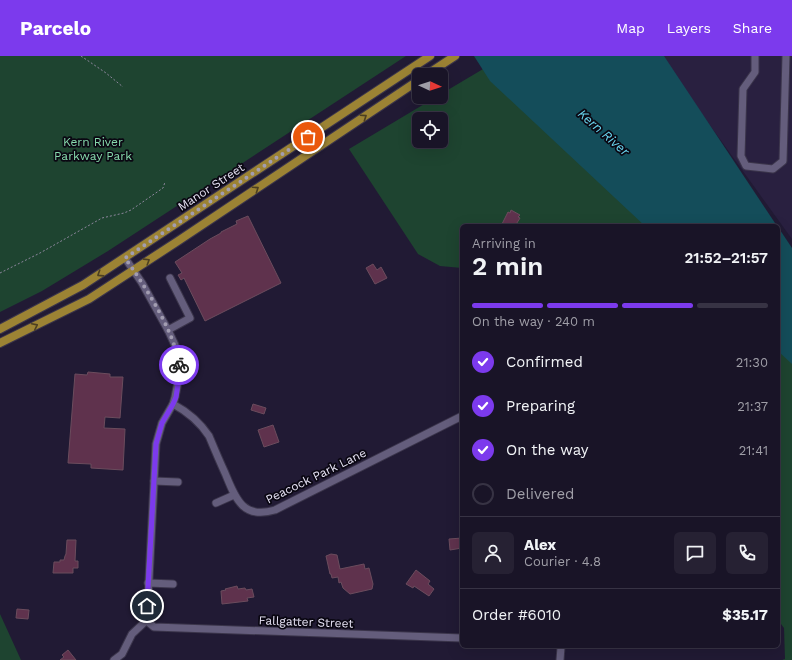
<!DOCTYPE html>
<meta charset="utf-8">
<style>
body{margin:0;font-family:"Work Sans",sans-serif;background:#262133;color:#f1f3f6;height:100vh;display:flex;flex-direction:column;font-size:15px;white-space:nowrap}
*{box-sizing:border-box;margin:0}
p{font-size:13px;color:#9f9ea7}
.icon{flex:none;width:22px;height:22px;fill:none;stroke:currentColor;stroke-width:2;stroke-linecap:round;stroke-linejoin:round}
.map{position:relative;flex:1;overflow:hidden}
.details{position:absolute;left:460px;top:168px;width:320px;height:424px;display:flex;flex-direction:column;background:#191427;border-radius:6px;box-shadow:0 4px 16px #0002,0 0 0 1px #373344}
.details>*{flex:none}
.needle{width:26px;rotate:93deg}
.fabs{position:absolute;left:412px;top:12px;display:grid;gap:8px}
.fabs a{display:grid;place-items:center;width:36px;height:36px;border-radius:6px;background:#191427;box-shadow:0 4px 16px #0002,0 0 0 1px #373344;font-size:20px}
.pin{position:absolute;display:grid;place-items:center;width:34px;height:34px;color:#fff;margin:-17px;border:2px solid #fff;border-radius:50%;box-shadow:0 1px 4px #0007}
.courier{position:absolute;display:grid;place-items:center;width:40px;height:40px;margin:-20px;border:3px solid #7c3aed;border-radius:50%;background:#fff;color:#222;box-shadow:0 1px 5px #0007}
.headline em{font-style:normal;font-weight:600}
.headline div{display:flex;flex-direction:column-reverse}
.headline{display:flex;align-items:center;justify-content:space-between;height:68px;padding:0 12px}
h1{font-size:26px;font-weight:600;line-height:30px}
.bar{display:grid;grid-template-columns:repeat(4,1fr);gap:6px 4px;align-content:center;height:48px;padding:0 12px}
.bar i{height:5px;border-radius:3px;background:#373344}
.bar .on{background:#7c3aed}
.bar p{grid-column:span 4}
.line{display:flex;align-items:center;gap:10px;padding:0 12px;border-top:1px solid #373344}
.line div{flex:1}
.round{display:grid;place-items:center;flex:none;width:42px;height:42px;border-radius:6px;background:#262133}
ol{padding:0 12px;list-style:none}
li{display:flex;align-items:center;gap:12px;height:44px}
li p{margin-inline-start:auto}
li .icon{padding:4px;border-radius:50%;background:#7c3aed;color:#fff;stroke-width:4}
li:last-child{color:#9f9ea7}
li i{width:22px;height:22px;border:2px solid #373344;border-radius:50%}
header{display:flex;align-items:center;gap:24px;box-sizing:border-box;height:56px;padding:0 20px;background:#7c3aed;color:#fff}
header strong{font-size:19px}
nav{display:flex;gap:22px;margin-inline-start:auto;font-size:14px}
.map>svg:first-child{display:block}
.built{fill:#292040}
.green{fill:#1e4430;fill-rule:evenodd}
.water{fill:#144d5a}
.building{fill:#5f324d;stroke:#6b4c5d}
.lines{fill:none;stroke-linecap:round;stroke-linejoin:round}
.minor-casing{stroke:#3b354b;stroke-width:9}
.major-casing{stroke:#3b354b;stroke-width:10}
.path{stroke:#8d879d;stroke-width:1;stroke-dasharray:2 2;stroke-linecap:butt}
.minor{stroke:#645d7c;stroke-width:7}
.major{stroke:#9c8334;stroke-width:8}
.oneway{stroke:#4c3f21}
.done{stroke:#a29db1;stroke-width:4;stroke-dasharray:0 7.2}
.route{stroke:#7c3aed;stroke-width:5}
.labels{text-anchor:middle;stroke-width:3.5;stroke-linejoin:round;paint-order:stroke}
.park-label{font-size:12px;fill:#87dbad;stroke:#0a0712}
.street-label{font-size:12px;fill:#e7e3f5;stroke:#0a0712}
.water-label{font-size:13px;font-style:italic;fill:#68d4ee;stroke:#0a0712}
</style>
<header>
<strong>Parcelo</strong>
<nav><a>Map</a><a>Layers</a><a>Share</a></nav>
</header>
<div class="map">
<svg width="792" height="604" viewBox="0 0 792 604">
<rect width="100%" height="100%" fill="#211a34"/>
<path class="built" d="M 660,0 L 792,0 L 792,183 Z"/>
<g class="green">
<path d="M 0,0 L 406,0 L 108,195 L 42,235 L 0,256 Z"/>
<path d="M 505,0 L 737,170 L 462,170 L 462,212 L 440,210 L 418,198 L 349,93 L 436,41 L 441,41 L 441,38 ZM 419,63 L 441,63 L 441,85 L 419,85 Z"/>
<path d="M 778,212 L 792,224 L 792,604 L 782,604 L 785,603 L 784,572 L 778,564 Z"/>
<path d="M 0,558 L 21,604 L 0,604 Z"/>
</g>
<g class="water">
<path d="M 474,0 L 664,0 L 777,170 L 645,170 L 490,25 Z"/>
<path d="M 778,171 L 792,192 L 792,308 L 778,295 Z"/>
</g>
<g class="building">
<path d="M 511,154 L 520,159 L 518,161 L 520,162 L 515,170 L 501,170 L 508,156 L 510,157 Z"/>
<path d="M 248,160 L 281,227 L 205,265 L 184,222 L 181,224 L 178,219 L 182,217 L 175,206 L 210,183 L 221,177 L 221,176 L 237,168 L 236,165 Z"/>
<path d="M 373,208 L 377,214 L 381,211 L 387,222 L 375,228 L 366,212 Z"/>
<path d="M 88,316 L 110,318 L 110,321 L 123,321 L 120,362 L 105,361 L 104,372 L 125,373 L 123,414 L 91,412 L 91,408 L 68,407 L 75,318 L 87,319 Z"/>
<path d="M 253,348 L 266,352 L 264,358 L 251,354 Z"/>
<path d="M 273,369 L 279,386 L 264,391 L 258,374 Z"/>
<path d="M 462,482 L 462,492 L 450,494 L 449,483 Z"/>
<path d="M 67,484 L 76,484 L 75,505 L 78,505 L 78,512 L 73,512 L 73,517 L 53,517 L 54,506 L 60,506 L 60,504 L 64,504 L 65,500 L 66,498 Z"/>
<path d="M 331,498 L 337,499 L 340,513 L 364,508 L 365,513 L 369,512 L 373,528 L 372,533 L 350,538 L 343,532 L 341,526 L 339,527 L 338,521 L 332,522 L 331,518 L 330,518 L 326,500 Z"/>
<path d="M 416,514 L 430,525 L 428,528 L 434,533 L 429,540 L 414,530 L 413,532 L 406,528 Z"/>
<path d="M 237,530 L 238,533 L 245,532 L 246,534 L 252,533 L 254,541 L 247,542 L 248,545 L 222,548 L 221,535 L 226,534 L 225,533 Z"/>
<path d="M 17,553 L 29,554 L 28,563 L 16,562 Z"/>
<path d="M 68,594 L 76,604 L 60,604 L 64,601 L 62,599 Z"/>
</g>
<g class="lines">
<g class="minor-casing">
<g id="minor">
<path d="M 755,0 L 755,16 L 743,33 L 741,100 L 746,110 L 773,113 L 783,105 L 786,0"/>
<path d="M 125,202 L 142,227 L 168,274 L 175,289 L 178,301 L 179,321 L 175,341 L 173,348 L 162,367 L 156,388 L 147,562 L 148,566 L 154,571 L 462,582"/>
<path d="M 168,274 L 190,262 L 170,222"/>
<path d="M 173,348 C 188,356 199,365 209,380 C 214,392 219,404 225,417 C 235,441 242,464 275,454 L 462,360"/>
<path d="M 154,425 L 178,426"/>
<path d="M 216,447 L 234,439"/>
<path d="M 148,527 L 173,528"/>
<path d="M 560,590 L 561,591 L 560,604"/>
<path d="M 114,604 L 122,598 L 132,578 L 147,564"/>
</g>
</g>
<g class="major-casing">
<g id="major">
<path d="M 426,19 L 455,0"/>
<path d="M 0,273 L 83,229 L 430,0"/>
<path d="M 0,287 L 89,243 L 178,185 L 419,24"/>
</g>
</g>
<g class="path">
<path d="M 81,0 L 106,17 L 123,31"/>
<path d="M 0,217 L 40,197 L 102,162 L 124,157 L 131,154 L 163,132 L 165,126"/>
</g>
<use href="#minor" class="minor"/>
<use href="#major" class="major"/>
</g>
<defs><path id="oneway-chevron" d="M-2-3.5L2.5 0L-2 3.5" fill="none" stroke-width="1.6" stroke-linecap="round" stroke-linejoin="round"/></defs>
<g class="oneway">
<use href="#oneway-chevron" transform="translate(364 61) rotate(-34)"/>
<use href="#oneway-chevron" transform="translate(256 133) rotate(-34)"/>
<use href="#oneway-chevron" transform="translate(147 205) rotate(-32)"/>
<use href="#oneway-chevron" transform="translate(100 218) rotate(147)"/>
<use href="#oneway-chevron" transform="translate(35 270) rotate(-26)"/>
</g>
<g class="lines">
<path class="done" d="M 179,309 C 175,276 145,230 125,202 L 308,81"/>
<path class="route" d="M 147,550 L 156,388 L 162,367 L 173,348 L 176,341 L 179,321 L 179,309"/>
</g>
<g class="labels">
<g class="park-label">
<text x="93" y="90">Kern River<tspan x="93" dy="14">Parkway Park</tspan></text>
</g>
<g class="street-label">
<text transform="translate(211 131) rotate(-33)" y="4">Manor Street</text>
<text transform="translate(316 420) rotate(-26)" y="4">Peacock Park Lane</text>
<text transform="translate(306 566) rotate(2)" y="4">Fallgatter Street</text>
</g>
<g class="water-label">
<text transform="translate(604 76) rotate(41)" y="5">Kern River</text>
</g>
</g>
</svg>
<div class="fabs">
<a><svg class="needle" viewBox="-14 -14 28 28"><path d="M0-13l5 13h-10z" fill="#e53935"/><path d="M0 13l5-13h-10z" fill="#9f9ea7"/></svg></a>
<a><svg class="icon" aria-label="locate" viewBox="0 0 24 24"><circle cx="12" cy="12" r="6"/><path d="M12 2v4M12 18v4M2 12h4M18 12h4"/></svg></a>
</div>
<div class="pin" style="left:308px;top:81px;background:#ea580c"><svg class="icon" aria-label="bag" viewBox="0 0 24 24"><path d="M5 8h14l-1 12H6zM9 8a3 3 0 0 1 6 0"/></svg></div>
<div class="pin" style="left:147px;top:550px;background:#1f2937"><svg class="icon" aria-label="home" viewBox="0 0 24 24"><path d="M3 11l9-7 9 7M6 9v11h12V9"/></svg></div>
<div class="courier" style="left:179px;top:309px"><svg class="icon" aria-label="bike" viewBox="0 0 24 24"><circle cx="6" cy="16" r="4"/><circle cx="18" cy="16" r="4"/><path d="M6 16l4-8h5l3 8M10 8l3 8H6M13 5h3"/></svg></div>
<section class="details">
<div class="headline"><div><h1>2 min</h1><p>Arriving in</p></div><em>21:52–21:57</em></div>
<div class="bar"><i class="on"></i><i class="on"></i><i class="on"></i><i></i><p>On the way · 240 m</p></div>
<ol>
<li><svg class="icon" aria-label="check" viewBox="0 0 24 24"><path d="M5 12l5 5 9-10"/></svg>Confirmed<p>21:30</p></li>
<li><svg class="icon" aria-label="check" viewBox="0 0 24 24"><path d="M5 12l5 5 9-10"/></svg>Preparing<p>21:37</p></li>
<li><svg class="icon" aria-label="check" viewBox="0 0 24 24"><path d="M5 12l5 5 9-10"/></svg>On the way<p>21:41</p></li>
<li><i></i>Delivered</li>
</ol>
<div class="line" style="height:72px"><a class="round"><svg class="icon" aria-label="person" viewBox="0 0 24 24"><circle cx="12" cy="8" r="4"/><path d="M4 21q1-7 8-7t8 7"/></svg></a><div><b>Alex</b><p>Courier · 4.8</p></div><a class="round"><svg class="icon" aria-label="chat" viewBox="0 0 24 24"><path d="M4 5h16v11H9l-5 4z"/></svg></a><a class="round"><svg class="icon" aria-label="phone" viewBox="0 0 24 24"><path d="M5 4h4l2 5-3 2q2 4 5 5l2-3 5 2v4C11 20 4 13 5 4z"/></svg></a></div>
<div class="line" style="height:52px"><div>Order #6010</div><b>$35.17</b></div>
</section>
</div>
